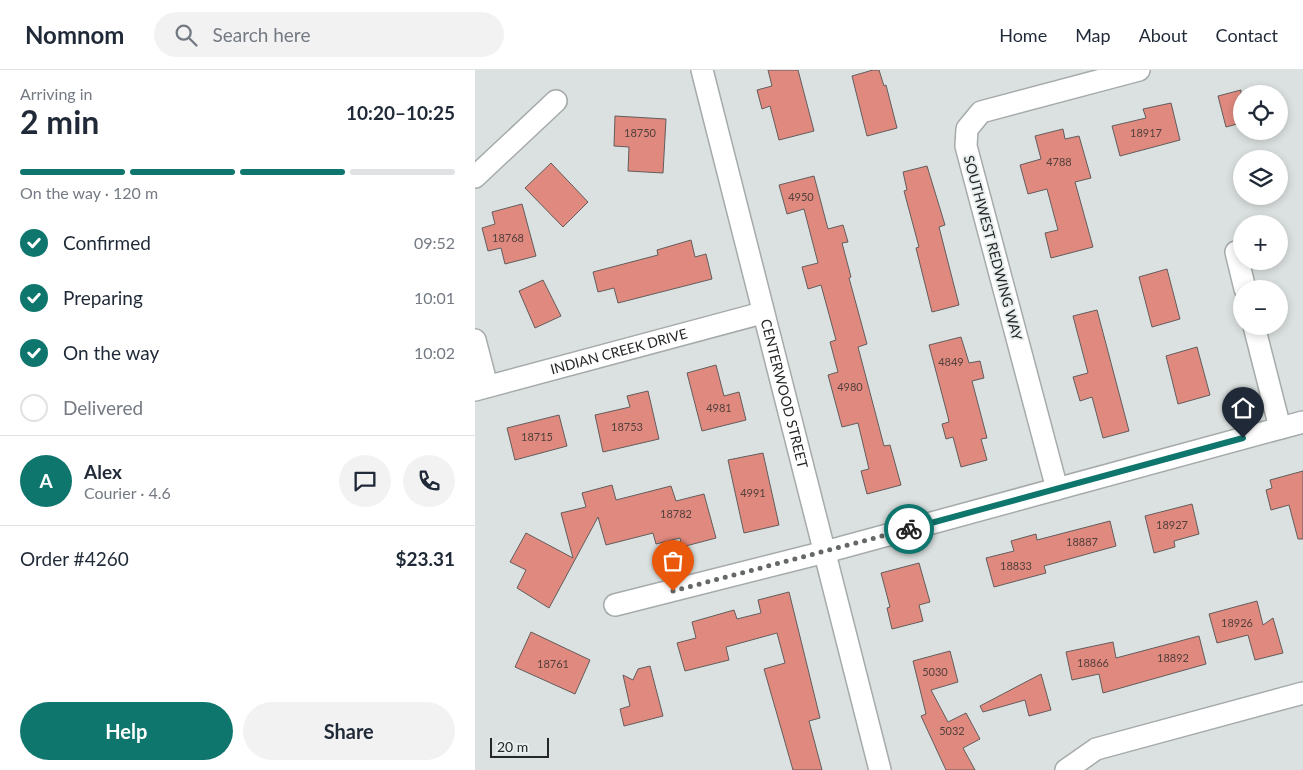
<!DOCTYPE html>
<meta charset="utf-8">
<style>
body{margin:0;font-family:Lato,sans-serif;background:#f2f2f3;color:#1f2937;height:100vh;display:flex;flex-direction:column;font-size:19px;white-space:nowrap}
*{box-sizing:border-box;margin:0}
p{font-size:16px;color:#747a83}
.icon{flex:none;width:28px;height:28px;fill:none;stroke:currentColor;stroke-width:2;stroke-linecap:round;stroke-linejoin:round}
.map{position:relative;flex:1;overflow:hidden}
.drawer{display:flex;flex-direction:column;background:#fff;width:475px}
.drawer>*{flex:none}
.controls{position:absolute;left:758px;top:15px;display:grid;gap:10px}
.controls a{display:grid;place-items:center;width:55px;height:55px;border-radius:50%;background:#fff;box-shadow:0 2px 8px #0003;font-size:25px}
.scale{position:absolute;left:15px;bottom:12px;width:59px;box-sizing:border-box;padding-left:5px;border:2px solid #242726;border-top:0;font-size:14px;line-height:18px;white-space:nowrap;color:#242726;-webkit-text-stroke:4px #e8eeee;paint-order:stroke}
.pin{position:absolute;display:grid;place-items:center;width:42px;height:42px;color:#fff;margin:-51px -21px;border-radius:50% 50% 50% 0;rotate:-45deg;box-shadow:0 0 5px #0007}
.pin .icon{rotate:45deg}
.courier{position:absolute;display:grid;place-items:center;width:50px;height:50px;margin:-25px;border:4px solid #0f766e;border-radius:50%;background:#fff;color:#222;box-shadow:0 1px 6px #0007}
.head em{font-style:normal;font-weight:700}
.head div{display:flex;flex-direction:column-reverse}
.head{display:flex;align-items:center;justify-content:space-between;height:85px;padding:0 20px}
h1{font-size:32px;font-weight:700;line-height:38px}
.bar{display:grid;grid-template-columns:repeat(4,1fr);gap:8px 5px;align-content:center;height:60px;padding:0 20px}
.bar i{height:6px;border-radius:4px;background:#e0e1e3}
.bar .selected{background:#0f766e}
.bar p{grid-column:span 4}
.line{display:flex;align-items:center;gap:12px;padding:0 20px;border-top:1px solid #e0e1e3}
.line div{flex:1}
.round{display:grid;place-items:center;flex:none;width:52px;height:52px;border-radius:26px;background:#f2f2f3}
ol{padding:0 20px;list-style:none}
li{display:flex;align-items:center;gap:15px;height:55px}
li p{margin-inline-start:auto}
li .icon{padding:5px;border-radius:50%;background:#0f766e;color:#fff;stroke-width:4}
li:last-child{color:#747a83}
li i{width:28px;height:28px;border:2px solid #e0e1e3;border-radius:50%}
.action{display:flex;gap:10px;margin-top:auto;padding:10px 20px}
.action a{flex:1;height:58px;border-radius:30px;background:#0f766e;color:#fff;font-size:20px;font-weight:700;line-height:58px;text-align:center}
.action a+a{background:#f2f2f3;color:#1f2937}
header{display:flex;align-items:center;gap:30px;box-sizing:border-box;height:70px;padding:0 25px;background:#fff;border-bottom:1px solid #e0e1e3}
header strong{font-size:24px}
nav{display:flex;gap:28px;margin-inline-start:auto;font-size:18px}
.search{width:350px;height:45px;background:#f2f2f3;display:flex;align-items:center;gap:12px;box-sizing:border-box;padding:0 18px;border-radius:28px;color:#747a83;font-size:19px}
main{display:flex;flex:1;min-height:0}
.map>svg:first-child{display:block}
.building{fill:#e0897f;stroke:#625d5c}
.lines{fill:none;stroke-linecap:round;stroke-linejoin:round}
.minor-casing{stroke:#a5abaa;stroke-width:24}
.minor{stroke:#fff;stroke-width:21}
.done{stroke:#646867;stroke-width:5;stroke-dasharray:0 9}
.route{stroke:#0f766e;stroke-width:6}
.labels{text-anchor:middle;stroke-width:4;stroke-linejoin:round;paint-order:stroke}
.number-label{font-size:11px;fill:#53403c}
.street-label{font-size:14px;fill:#242726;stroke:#e8eeee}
</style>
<header>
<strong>Nomnom</strong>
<div class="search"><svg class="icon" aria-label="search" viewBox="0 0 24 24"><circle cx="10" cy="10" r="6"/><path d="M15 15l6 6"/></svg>Search here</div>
<nav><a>Home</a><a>Map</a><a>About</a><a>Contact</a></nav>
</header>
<main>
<section class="drawer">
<div class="head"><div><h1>2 min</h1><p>Arriving in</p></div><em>10:20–10:25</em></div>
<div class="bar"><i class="selected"></i><i class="selected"></i><i class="selected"></i><i></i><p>On the way · 120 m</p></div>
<ol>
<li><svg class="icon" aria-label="check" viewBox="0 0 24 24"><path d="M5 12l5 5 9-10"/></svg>Confirmed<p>09:52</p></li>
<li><svg class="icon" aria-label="check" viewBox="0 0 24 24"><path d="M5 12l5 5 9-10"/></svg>Preparing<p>10:01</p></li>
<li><svg class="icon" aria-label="check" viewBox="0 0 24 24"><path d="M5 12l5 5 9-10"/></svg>On the way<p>10:02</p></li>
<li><i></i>Delivered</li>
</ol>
<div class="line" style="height:90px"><b class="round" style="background:#0f766e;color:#fff">A</b><div><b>Alex</b><p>Courier · 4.6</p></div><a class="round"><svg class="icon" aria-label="chat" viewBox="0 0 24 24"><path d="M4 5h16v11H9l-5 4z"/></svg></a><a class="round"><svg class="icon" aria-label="phone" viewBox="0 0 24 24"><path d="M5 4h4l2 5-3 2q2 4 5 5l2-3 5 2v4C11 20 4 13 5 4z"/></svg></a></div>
<div class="line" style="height:65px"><div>Order #4260</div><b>$23.31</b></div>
<div class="action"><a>Help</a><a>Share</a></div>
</section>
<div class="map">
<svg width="828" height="700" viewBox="0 0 828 700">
<rect width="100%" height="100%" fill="#dbe1e0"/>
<g class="building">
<path d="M 293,0 L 323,0 L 339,61 L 304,70 L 295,36 L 287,39 L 282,20 L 297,16 Z"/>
<path d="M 398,0 L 404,0 L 409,16 L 411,15 L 422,58 L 392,66 L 377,6 Z"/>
<path d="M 766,20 L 766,53 L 751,57 L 743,26 Z"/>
<path d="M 696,33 L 705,70 L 645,86 L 637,56 L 671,48 L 668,39 Z"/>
<path d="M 140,46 L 191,49 L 188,103 L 153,101 L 154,77 L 139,76 Z"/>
<path d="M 588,59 L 590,69 L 604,66 L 616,108 L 600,112 L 618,177 L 576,188 L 570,163 L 583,160 L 572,119 L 553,124 L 545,95 L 566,89 L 560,66 Z"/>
<path d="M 76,93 L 113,132 L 88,157 L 50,118 Z"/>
<path d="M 452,96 L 470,155 L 464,157 L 484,235 L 457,242 L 441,178 L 444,177 L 429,121 L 432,120 L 428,102 Z"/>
<path d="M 339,106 L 353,159 L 368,155 L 373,172 L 367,173 L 376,207 L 374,208 L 392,274 L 383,277 L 409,376 L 415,375 L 426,415 L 392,424 L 386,401 L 394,399 L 383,353 L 367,357 L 353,305 L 363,302 L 355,272 L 361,270 L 346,215 L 333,219 L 327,197 L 343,193 L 329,139 L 312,144 L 304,115 Z"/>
<path d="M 47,134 L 61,186 L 30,194 L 26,178 L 13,181 L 7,158 L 20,154 L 17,142 Z"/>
<path d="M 216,170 L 220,187 L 231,184 L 237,209 L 143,233 L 139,218 L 123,222 L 118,202 L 183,185 L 182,180 Z"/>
<path d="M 692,199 L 705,249 L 677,257 L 664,207 Z"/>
<path d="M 68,210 L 86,246 L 60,258 L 44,221 Z"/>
<path d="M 622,240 L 654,361 L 628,368 L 617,327 L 605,331 L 598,307 L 613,303 L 598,246 Z"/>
<path d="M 486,267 L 494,293 L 505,291 L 509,308 L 497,311 L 512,368 L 506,369 L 512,390 L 486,397 L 478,367 L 471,369 L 467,354 L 474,352 L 473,347 L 454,275 Z"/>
<path d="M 722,277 L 735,325 L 703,334 L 691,286 Z"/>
<path d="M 241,295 L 249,326 L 264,322 L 271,350 L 227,361 L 212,303 Z"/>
<path d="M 173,321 L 184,369 L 128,382 L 120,345 L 155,337 L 152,326 Z"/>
<path d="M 84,345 L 92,376 L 40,390 L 32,358 Z"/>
<path d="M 288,383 L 304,455 L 269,463 L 253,390 Z"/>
<path d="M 828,401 L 828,469 L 823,469 L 814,435 L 796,440 L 791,420 L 797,418 L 795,410 Z"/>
<path d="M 137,415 L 141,430 L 196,416 L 201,431 L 229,424 L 241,468 L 207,477 L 205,468 L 181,474 L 178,463 L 131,475 L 123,447 L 74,538 L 42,518 L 51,500 L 35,492 L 51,463 L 98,488 L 86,443 L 111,437 L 107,423 Z"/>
<path d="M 717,434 L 724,464 L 699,471 L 700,477 L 679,483 L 670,446 Z"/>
<path d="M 635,451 L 641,476 L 569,496 L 571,503 L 519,517 L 511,488 L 539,481 L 536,471 L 561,464 L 562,470 Z"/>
<path d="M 444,493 L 455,532 L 444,535 L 448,551 L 417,559 L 412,538 L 415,537 L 406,503 Z"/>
<path d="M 314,522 L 345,648 L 334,651 L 347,700 L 318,700 L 289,599 L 310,593 L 302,563 L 251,577 L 254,590 L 210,601 L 202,573 L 221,568 L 217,552 L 259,540 L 262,549 L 286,543 L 283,530 Z"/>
<path d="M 782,531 L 788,555 L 798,548 L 808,583 L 780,590 L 773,565 L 742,573 L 734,544 Z"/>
<path d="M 56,562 L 115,590 L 100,624 L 40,597 Z"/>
<path d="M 724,566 L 731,594 L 628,623 L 624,604 L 597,610 L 591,582 L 638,572 L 641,588 Z"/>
<path d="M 475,581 L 483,612 L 456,620 L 473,652 L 491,643 L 505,669 L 488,678 L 500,700 L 471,700 L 446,646 L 451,644 L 438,591 Z"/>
<path d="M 175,596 L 188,646 L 149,656 L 145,639 L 155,636 L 148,605 L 158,610 L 163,599 Z"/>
<path d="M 566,604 L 576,640 L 554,646 L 550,630 L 508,642 L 505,636 Z"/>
</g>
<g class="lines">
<g class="minor-casing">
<g id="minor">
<path id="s1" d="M 227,0 L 405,700"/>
<path d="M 0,107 L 81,31"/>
<path d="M 761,182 L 770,219"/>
<path d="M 779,256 L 805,358"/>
<path d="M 0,270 L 12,316"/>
<path id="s2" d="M 0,320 L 287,243"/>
<path d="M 582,419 L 491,76 L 492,59 L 506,42 L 664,0"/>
<path d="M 140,535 L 350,482 L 828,352"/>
<path d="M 591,700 L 621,679 L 828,623"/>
</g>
</g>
<use href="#minor" class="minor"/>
</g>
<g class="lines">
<path class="done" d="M 198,521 L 434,459"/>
<path class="route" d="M 434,459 L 768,368"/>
</g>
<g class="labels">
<g class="number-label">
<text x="165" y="67">18750</text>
<text x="671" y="67">18917</text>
<text x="584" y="96">4788</text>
<text x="326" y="131">4950</text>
<text x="33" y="172">18768</text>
<text x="476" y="296">4849</text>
<text x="375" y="321">4980</text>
<text x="244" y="342">4981</text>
<text x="152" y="361">18753</text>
<text x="62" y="371">18715</text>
<text x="278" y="427">4991</text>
<text x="201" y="448">18782</text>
<text x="697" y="459">18927</text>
<text x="607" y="476">18887</text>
<text x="541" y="500">18833</text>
<text x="762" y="557">18926</text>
<text x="698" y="592">18892</text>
<text x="618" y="597">18866</text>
<text x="78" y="598">18761</text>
<text x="460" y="606">5030</text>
<text x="477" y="665">5032</text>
</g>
<g class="street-label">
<text transform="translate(518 178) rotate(75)" y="5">SOUTHWEST REDWING WAY</text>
<text dy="5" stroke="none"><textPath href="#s2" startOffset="149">INDIAN CREEK DRIVE</textPath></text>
<text dy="5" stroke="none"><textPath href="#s1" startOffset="334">CENTERWOOD STREET</textPath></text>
</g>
</g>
</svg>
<div class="controls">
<a><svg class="icon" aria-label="locate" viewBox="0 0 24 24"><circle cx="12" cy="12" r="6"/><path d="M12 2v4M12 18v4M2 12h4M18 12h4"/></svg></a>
<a><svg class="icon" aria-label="layers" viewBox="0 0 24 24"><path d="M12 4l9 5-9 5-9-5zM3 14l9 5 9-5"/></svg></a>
<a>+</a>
<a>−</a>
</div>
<div class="scale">20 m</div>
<div class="pin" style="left:198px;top:521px;background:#ea580c"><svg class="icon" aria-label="bag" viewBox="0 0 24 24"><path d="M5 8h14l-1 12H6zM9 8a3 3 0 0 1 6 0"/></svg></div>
<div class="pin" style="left:768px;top:368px;background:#1f2937"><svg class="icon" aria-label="home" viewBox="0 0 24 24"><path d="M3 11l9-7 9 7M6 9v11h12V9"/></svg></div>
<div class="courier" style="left:434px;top:459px"><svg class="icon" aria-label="bike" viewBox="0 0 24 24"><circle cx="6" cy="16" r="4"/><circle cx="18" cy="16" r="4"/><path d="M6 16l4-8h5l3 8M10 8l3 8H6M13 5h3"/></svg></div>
</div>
</main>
